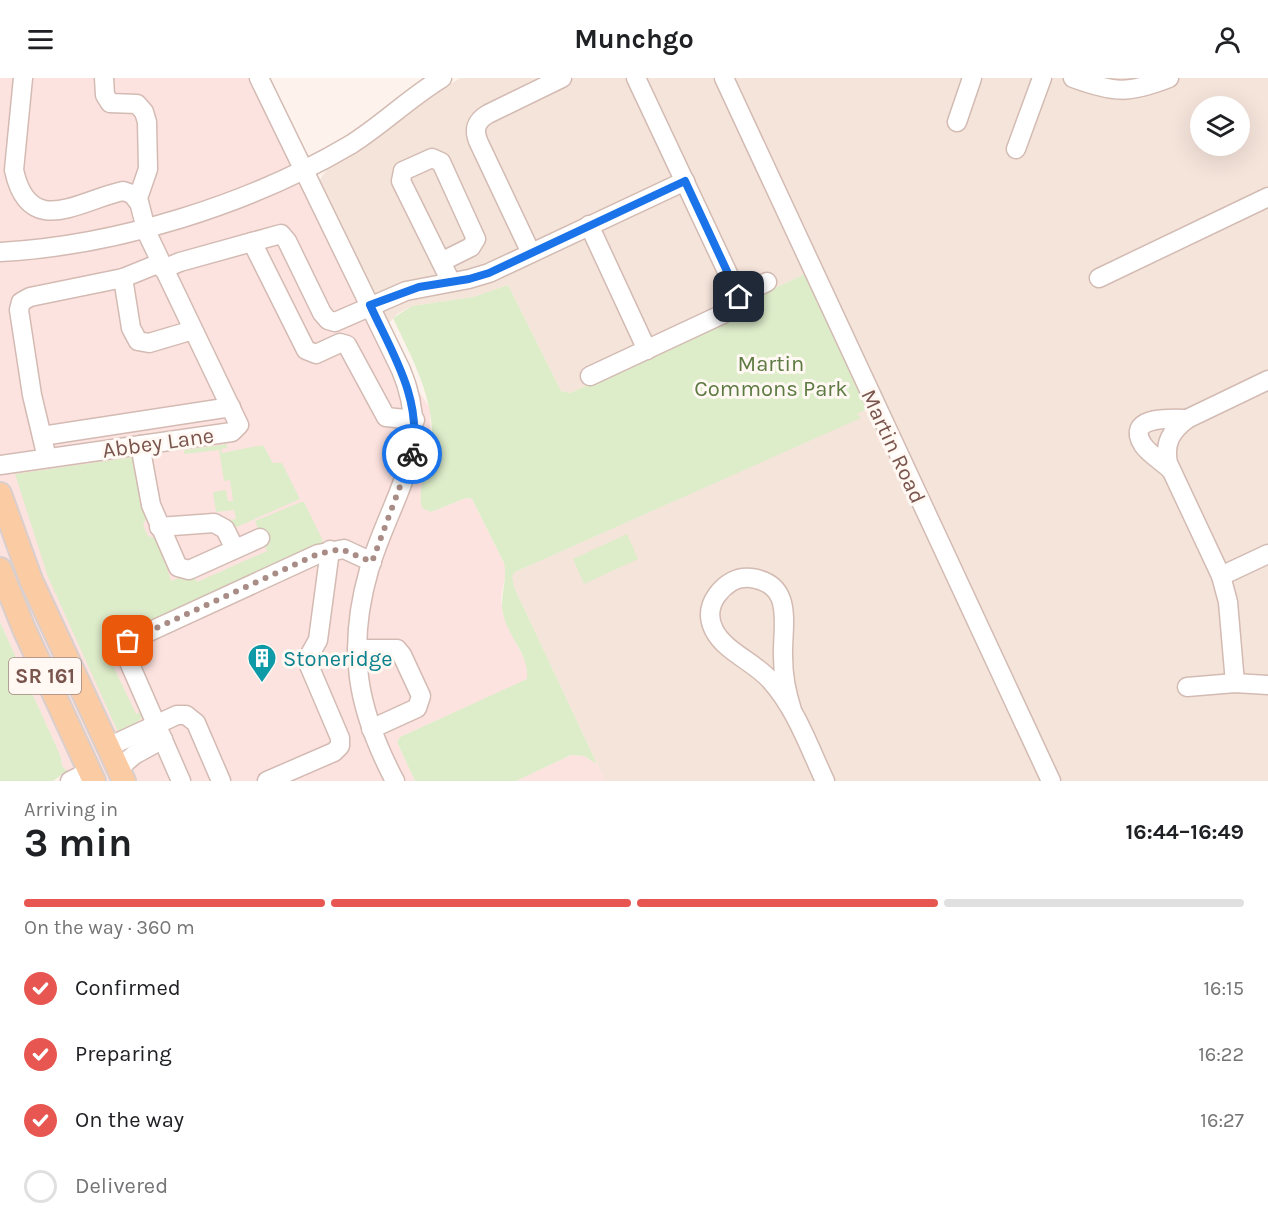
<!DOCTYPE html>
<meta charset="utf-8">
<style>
body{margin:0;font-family:Karla,sans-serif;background:#f2f2f2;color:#202124;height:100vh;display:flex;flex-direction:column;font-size:22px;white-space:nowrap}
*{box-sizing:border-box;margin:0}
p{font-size:20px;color:#757577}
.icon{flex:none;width:33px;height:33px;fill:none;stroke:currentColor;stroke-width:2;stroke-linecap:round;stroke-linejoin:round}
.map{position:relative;height:703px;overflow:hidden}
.panel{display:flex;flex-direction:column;background:#fff;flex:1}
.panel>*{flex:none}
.buttons{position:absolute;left:1190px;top:18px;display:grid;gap:12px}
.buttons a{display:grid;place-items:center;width:60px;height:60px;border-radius:50%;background:#fff;box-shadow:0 6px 24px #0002;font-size:30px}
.pin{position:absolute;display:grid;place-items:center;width:51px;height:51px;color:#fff;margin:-26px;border-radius:12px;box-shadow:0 3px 9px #0006}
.courier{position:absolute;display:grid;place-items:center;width:60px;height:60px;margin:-30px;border:4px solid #1a73e8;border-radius:50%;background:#fff;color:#222;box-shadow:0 2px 8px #0007}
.headline em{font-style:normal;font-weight:700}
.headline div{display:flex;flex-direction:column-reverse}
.headline{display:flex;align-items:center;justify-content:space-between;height:102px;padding:0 24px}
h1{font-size:39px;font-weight:700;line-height:45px}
.bar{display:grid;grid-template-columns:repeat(4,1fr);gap:9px 6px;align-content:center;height:72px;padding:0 24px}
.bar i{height:8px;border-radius:4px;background:#e0e0e0}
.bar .active{background:#e75650}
.bar p{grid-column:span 4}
ol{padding:0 24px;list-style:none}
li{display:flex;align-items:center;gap:18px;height:66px}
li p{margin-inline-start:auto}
li .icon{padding:6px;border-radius:50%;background:#e75650;color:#fff;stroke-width:4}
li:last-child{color:#757577}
li i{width:33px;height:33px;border:3px solid #e0e0e0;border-radius:50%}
header{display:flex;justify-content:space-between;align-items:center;height:78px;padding:0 24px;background:#fff;font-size:27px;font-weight:700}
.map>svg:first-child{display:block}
.residential{fill:#f5e4da;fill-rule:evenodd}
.commercial{fill:#fde3e0}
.green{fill:#ddecc9}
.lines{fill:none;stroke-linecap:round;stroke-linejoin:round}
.minor-casing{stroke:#d3bbb3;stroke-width:21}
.major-casing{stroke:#dacfcd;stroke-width:26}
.minor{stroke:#fff;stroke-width:18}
.major{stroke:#fbcba4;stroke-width:22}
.done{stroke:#a88c85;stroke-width:6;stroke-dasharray:0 10.8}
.route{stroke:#1a73e8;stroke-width:8}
.labels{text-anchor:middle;stroke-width:6;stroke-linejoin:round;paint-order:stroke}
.shield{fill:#fff8f3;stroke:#a2867f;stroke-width:1.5}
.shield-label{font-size:21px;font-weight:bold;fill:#7a554d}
.park-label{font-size:22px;fill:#5c7a41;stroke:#fff8f3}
.street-label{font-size:22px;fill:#7a554d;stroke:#fff8f3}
.culture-label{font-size:22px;fill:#0d838f;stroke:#fff8f3;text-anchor:start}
</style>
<header><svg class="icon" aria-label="menu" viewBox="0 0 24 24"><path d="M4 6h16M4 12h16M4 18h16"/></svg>Munchgo<svg class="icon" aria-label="person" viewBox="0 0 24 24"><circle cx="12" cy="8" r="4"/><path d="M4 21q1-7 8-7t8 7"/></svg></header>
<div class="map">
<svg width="1268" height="703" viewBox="0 0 1268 703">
<rect width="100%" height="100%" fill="#fdf3ec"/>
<g class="residential">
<path d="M 460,0 L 715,0 L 805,196 L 750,222 L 661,274 L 570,315 L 561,313 L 508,207 L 473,219 L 412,228 L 397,236 L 387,247 L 319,103 L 328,90 L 371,65 L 429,20 Z"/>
<path d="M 732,0 L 1268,0 L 1268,703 L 605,703 L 514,509 L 511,498 L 515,494 L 860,340 L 856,336 L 867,331 L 808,203 L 820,197 ZM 1200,28 L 1239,28 L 1239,68 L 1200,68 Z"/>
</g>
<g class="commercial">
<path d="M 0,0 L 268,0 L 305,72 L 414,306 L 430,330 L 431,434 L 466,420 L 472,421 L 504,485 L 506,493 L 501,519 L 503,538 L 529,591 L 528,601 L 400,659 L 397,664 L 415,703 L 73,703 L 62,688 L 61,679 L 0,544 Z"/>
<path d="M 571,677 L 584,678 L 597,686 L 605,703 L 516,703 Z"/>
</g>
<g class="green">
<path d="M 805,196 L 867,331 L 857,336 L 861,340 L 515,494 L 512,498 L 514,509 L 597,686 L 584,678 L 571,677 L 516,703 L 415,703 L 397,664 L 400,659 L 527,601 C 530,578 508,559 503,536 C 499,519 508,502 504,485 L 472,421 L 466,420 L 431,434 L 422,430 C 416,408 430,389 432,367 C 435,320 412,281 393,240 L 412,228 L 473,219 L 508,207 L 561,313 L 570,315 L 661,274 L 750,222 Z"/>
<path d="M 227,366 L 227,370 L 221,371 L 222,375 L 263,367 L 273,385 L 282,385 L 300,421 L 232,451 L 228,442 L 236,441 L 234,432 L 216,434 L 213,414 L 226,412 L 228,423 L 233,423 L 230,402 L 224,403 L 219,372 L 184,376 L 184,372 Z"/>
<path d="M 133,379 C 143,395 139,420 145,438 L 148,437 L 143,447 L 148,458 L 158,461 L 171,503 L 192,495 L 197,504 L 267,473 L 255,443 L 301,424 L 304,424 L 325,467 L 284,481 L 103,566 L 136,636 L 145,632 L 145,637 C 136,644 130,653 118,654 L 48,499 L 15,396 Z"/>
<path d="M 627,456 L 638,481 L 584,506 L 573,481 Z"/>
<path d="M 0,544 L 61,679 L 62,688 L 67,693 L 53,703 L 0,703 Z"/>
</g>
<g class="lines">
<g class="minor-casing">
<g id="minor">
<path d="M 23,0 L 14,92 C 29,162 80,122 123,113 L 132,116 L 139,125"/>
<path d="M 259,0 L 401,292 C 435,373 391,417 369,492 C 346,572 357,631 395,703"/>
<path d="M 636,0 L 739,219"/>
<path d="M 724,0 L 1051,703"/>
<path d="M 1073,0 C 1114,15 1128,16 1169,0"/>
<path d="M 957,44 L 972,0"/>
<path d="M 1016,71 L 1042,0"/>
<path d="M 589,147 L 647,272"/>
<path d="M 252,164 L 306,272 L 316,276 L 340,265 L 347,267 L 386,339 L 415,342"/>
<path d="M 0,174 C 116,168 250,126 350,67 C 382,47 409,20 442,0"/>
<path d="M 531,175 L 479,65 C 473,52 476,43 488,36 L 562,0"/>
<path d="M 441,184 L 471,169 L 476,161 L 441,84 L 432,80 L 403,93 L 401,103 L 451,204"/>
<path d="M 163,191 L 180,184 L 281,156 L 287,163 L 322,235 L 328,242 L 335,244 L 406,213 L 469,201 L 489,195 L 685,103"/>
<path d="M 123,200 L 131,250 L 138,263 L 149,265 L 193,252"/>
<path d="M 1099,200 L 1268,119"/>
<path d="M 590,298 L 725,235 L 742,216 L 767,204"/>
<path d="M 42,358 L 231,329"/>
<path d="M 140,367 L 151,427 L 178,489 L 189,492 L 260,460"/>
<path d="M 47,380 L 32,317 L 19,232 L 21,224 L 30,219 L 123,200 L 160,185"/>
<path d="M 0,387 L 232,354 L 239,347 L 147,155 L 138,120 L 148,91 L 147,44 L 144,34 L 137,26 L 110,25 L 105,17 L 104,0"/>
<path d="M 1171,392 C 1163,384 1149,376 1143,367 C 1124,337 1173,341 1187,341"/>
<path d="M 159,449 L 214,445 L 225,451 L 235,471"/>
<path d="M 1221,498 L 1268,476"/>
<path d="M 357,571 L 397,571 L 402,577 L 421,618 L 417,630 L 371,651"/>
<path d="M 1235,605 L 1228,524 L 1221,498 L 1168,385 C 1164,365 1171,353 1187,341 L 1268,302"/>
<path d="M 1187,609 L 1235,605 L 1268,607"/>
<path d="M 792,632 C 786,614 783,596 783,578 C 782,548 795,506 751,500 C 737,498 725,506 717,517 C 709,528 708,540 714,552 C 725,574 755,584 771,603 C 796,631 809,669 825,703"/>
<path d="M 108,669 L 177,637 L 186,637 L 196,645 L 221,703"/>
<path d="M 118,691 L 134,677 L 163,661"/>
<path d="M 70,703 L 90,693"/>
<path d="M 181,703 L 125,575 L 127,564 L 318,476 L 344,471 L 372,484"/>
<path d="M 267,703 L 334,674 L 340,668 L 340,660 L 308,585 L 309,578 L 318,562 L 330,472"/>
</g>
</g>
<g class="major-casing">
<g id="major">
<path d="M 0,416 L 31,502 L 124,703"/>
<path d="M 0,491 L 24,551 L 94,703"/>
</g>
</g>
<use href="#minor" class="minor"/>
<use href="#major" class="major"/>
</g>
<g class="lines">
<path class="done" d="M 128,563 L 318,476 L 341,471 L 372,484 L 412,376"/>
<path class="route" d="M 412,376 C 423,322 392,275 370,227 L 419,209 L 469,201 L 489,195 L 685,103 L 739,219"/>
</g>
<defs>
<g id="building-pin" transform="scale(1.5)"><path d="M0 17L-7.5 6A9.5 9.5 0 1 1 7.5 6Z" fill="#0f9aa8" stroke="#fff8f3"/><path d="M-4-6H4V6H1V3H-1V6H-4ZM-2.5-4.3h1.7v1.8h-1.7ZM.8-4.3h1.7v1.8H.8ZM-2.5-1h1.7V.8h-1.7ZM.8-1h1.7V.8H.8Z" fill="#fff"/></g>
</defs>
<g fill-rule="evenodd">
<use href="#building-pin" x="262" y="580"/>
</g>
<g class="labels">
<rect class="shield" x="9" y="580" width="72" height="36" rx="4.5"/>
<g class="shield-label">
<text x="45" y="605">SR 161</text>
</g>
<g class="park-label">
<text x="771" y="293">Martin<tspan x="771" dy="25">Commons Park</tspan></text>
</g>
<g class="street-label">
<text transform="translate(158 364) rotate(-8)" y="8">Abbey Lane</text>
<text transform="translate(894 368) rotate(65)" y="8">Martin Road</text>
</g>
<g class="culture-label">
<text x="283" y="588">Stoneridge</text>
</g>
</g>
</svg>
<div class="buttons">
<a><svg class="icon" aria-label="layers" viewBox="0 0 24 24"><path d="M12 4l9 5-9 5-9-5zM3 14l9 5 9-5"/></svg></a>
</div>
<div class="pin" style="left:128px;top:563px;background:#ea580c"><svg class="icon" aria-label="bag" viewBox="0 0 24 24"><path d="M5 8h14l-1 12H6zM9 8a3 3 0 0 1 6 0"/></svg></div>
<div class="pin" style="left:739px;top:219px;background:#1f2937"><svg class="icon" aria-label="home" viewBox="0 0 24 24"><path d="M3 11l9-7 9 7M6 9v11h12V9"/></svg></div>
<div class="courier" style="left:412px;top:376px"><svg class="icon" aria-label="bike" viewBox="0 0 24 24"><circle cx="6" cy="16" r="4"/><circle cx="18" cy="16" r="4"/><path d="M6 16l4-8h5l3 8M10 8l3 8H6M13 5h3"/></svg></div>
</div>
<section class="panel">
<div class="headline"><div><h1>3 min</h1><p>Arriving in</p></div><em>16:44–16:49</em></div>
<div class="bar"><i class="active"></i><i class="active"></i><i class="active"></i><i></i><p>On the way · 360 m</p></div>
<ol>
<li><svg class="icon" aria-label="check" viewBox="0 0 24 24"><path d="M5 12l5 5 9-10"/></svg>Confirmed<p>16:15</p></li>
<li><svg class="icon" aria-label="check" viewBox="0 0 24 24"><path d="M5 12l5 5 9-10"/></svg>Preparing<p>16:22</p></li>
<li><svg class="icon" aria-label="check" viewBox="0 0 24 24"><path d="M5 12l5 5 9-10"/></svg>On the way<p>16:27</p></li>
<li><i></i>Delivered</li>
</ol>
</section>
